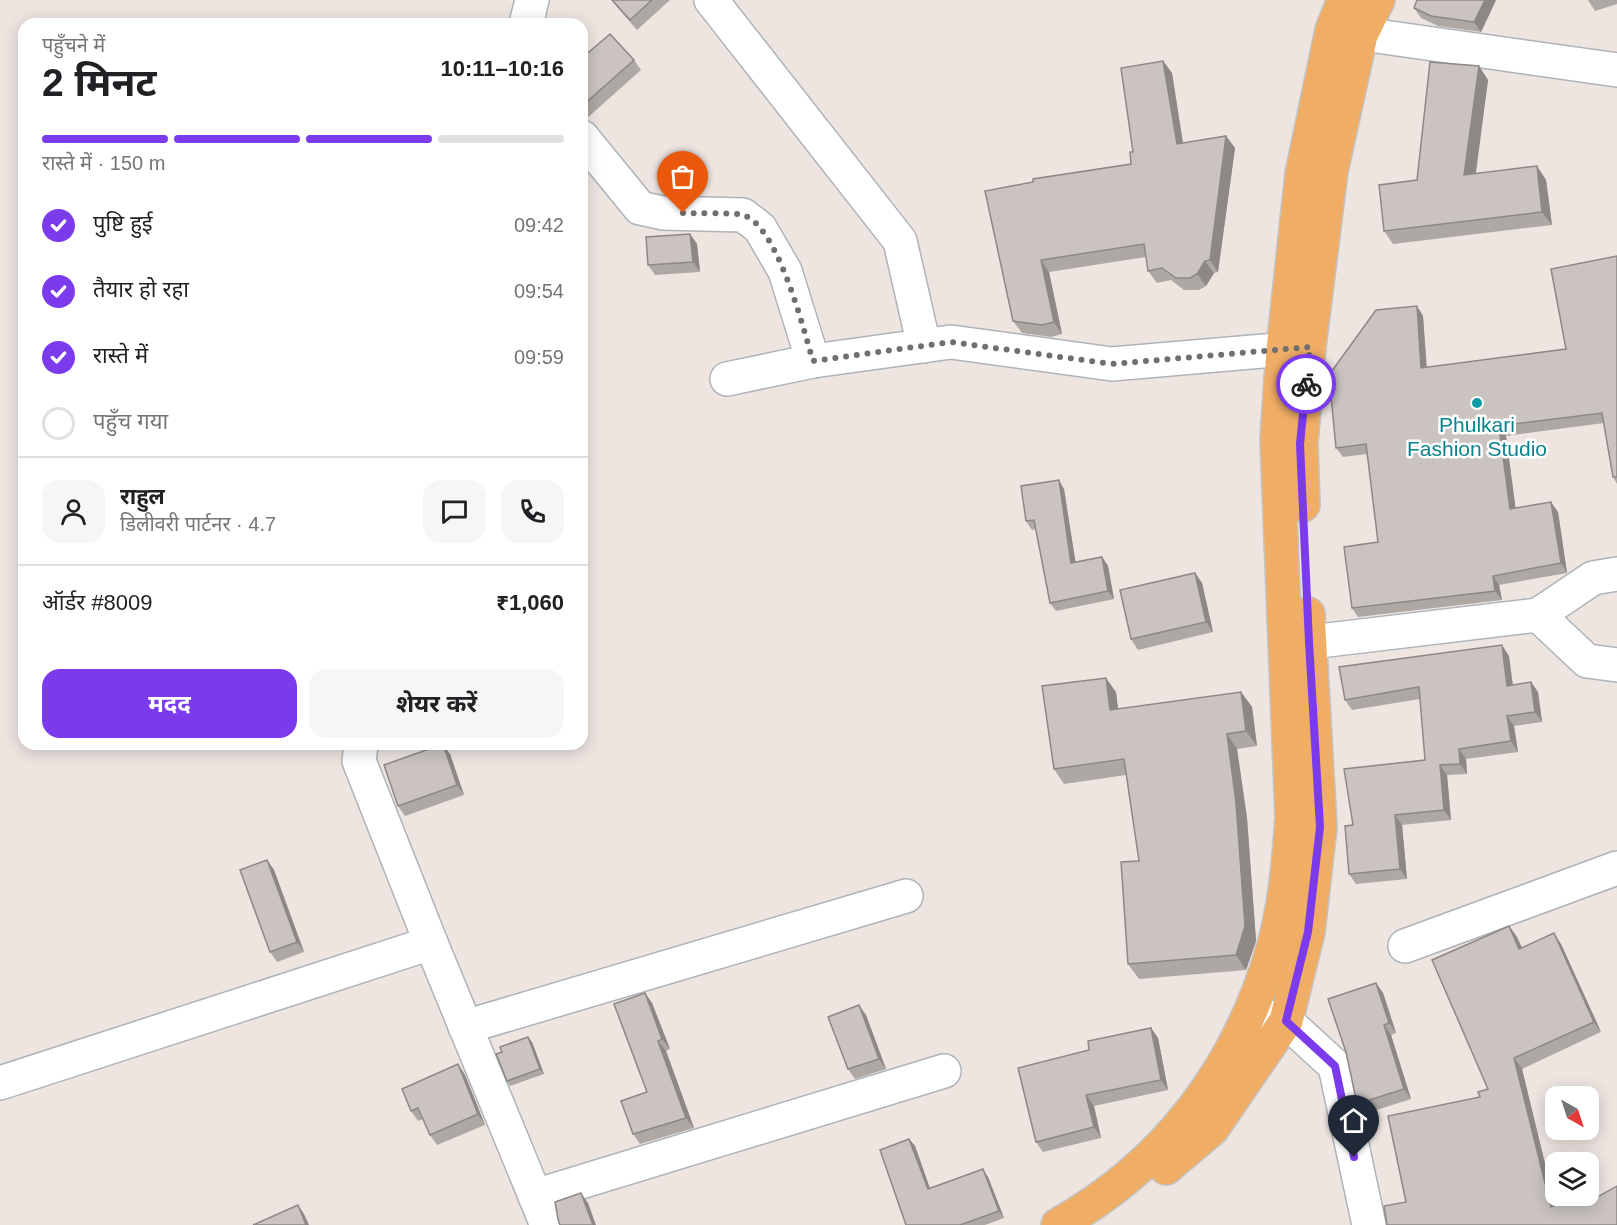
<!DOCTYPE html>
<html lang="hi">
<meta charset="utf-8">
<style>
body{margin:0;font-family:Helvetica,"Noto Sans Devanagari",sans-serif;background:#f6f6f6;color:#202124;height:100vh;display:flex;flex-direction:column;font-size:22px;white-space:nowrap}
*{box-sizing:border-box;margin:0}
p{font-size:20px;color:#757577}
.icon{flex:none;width:33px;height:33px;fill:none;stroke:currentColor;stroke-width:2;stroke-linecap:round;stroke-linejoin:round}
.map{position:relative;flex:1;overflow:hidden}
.drawer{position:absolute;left:18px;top:18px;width:570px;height:732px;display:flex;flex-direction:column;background:#fff;border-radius:18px;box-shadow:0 3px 15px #0003}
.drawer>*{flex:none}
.needle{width:39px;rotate:141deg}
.buttons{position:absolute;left:1545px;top:1086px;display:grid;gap:12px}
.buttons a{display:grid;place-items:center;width:54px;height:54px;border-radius:12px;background:#fff;box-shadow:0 3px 15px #0003;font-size:30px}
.pin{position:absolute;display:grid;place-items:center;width:51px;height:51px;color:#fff;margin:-62px -26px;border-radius:50% 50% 50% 0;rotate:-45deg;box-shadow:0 0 6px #0007}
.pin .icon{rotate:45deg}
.courier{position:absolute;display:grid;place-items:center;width:60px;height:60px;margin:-30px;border:4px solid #7c3aed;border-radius:50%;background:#fff;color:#222;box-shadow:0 2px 8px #0007}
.overview em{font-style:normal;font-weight:700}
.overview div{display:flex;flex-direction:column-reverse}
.overview{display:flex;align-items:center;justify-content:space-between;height:102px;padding:0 24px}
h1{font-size:39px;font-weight:700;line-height:45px}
.bar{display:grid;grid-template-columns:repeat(4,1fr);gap:9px 6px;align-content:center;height:72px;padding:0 24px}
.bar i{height:8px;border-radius:4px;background:#e0e0e0}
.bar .selected{background:#7c3aed}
.bar p{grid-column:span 4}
.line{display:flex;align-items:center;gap:15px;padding:0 24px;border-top:2px solid #e0e0e0}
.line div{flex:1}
.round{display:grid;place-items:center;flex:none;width:63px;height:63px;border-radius:18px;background:#f6f6f6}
ol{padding:0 24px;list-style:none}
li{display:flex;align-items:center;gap:18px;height:66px}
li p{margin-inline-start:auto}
li .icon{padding:6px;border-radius:50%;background:#7c3aed;color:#fff;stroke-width:4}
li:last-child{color:#757577}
li i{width:33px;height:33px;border:3px solid #e0e0e0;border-radius:50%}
.cta{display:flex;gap:12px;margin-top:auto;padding:12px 24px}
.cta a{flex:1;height:69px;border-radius:18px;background:#7c3aed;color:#fff;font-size:24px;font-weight:700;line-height:69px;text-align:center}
.cta a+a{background:#f6f6f6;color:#202124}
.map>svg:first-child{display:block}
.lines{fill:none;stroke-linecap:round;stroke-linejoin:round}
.minor-casing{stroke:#aeb3b9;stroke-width:36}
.primary-casing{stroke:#c4c4c4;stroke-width:36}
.minor{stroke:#fff;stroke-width:33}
.primary{stroke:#f0ad65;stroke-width:33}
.wall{fill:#aea8a4}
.shaded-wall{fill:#8d8886}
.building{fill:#cac3bf;stroke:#8d8886;stroke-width:1.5}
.done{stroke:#716e6d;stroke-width:6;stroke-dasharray:0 10.8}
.route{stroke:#7c3aed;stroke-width:8}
.culture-dot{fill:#0f9aa8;stroke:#fff;stroke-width:2}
.labels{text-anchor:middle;stroke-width:5;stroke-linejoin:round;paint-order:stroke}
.culture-label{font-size:21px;fill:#0d838f;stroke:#fff}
</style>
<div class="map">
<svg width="1617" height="1225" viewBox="0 0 1617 1225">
<rect width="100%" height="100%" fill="#eee5e1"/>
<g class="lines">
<g class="minor-casing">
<g id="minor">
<path d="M 711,0 L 900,241 L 924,346"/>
<path d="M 526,24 L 532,0"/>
<path d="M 1334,30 L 1617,70"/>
<path d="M 582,137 L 640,208 L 663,213 L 743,215 L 760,228 L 785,271 L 813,361"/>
<path d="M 727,379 L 813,361 L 951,342 L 1112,364 L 1309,347"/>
<path d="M 1538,615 L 1587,661 L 1617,665"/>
<path d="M 1286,645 L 1538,615 L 1593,578 L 1617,574"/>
<path d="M 361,744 L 359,761 L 431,943 L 547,1225"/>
<path d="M 1405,946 L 1617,868"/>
<path d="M 1251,1013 L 1286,1021 L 1335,1066 L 1369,1225"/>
<path d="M 465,1027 L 906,896"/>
<path d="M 0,1083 L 431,943"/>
<path d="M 535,1196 L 944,1071"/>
</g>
</g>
<g class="primary-casing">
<g id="primary">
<path d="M 1303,505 L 1301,444 L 1309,347 L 1331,171 L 1361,35 L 1378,0"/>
<path d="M 1166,1168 L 1212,1129 L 1286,1021 L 1308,932 L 1320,827 L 1308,614"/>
<path d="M 1058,1225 C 1166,1164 1237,1070 1272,952 C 1285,909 1289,862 1292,817 L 1277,439 L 1283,350 L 1302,174 L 1332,30 L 1344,0"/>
</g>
</g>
<use href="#minor" class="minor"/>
<use href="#primary" class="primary"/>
</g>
<g class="wall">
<path d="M 612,0 L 670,0 L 637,30 L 618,8 Z"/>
<path d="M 1496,0 L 1481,32 L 1438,26 L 1421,18 L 1414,8 Z"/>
<path d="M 1588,0 L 1617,0 L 1617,4 L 1595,11 Z"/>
<path d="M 582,58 L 634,60 L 641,70 L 586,119 L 582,119 Z"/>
<path d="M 1163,61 L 1172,73 L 1183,143 L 1226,136 L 1235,148 L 1218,272 L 1214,273 L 1206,286 L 1199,290 L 1184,290 L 1171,280 L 1157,283 L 1148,271 L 1146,257 L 1049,272 L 1062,334 L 1051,337 L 1022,333 L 1013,321 L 985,191 L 1131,164 L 1133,152 Z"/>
<path d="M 1479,66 L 1488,80 L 1475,174 L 1537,166 L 1546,180 L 1552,225 L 1393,244 L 1384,231 L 1417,180 Z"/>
<path d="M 690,234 L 697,244 L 700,272 L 655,275 L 648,265 Z"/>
<path d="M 1617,256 L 1617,484 L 1613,477 L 1604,423 L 1506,436 L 1515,508 L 1558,512 L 1567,573 L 1499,585 L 1502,600 L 1358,617 L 1352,608 L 1378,542 L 1367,454 L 1343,457 L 1336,448 L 1417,306 L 1423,316 L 1427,367 L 1566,349 Z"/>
<path d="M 1064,489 L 1075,562 L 1102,557 L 1108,566 L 1114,599 L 1056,611 L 1050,603 L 1036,529 L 1032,530 L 1026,521 Z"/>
<path d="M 1195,573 L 1202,583 L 1213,632 L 1138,650 L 1131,639 Z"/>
<path d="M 1509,656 L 1513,685 L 1531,682 L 1538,692 L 1542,722 L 1514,726 L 1518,752 L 1466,759 L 1467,774 L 1447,775 L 1451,820 L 1402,825 L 1407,879 L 1356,884 L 1349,874 L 1353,825 L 1425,760 L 1420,699 L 1352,710 L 1345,700 Z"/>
<path d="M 1116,692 L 1118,709 L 1241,692 L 1252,707 L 1257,746 L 1237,749 L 1247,818 L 1256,941 L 1246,970 L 1139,979 L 1128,964 L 1139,861 L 1126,775 L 1064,784 L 1054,769 Z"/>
<path d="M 450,754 L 464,795 L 405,816 L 398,806 Z"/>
<path d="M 267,860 L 274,870 L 304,952 L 277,962 L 270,952 Z"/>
<path d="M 1509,926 L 1517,937 L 1522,948 L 1561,944 L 1601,1032 L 1522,1069 L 1555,1205 L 1593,1199 L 1617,1225 L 1406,1202 L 1480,1097 L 1488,1089 Z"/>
<path d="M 1376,983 L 1383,993 L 1396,1033 L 1391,1035 L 1411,1099 L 1364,1114 L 1357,1104 Z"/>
<path d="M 645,993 L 652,1003 L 670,1049 L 666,1051 L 694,1128 L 640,1144 L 633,1134 L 647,1092 Z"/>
<path d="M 866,1015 L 886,1069 L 855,1079 L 848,1069 Z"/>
<path d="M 1151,1028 L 1158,1038 L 1168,1090 L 1094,1106 L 1101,1138 L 1043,1152 L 1036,1142 L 1089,1050 Z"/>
<path d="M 532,1042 L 544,1074 L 510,1086 L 507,1081 Z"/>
<path d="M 458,1064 L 465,1075 L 485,1125 L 437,1145 L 430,1135 L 423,1119 L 418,1121 L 411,1111 Z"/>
<path d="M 909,1139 L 915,1146 L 930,1189 L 988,1177 L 1004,1218 L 985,1225 L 906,1225 Z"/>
</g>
<g class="shaded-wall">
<path d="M 1485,0 L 1496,0 L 1481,32 L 1474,22 Z"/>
<path d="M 1163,61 L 1172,73 L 1185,157 L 1177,144 Z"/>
<path d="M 1479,66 L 1488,80 L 1474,188 L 1464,175 Z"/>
<path d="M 1226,136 L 1235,148 L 1218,272 L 1210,260 Z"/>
<path d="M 1537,166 L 1546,180 L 1552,225 L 1542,212 Z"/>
<path d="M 690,234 L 697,244 L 700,272 L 693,262 Z"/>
<path d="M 1041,260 L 1049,272 L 1062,334 L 1054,322 Z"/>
<path d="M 1205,261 L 1214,273 L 1206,286 L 1197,274 Z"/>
<path d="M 1417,306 L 1423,316 L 1427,377 L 1421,368 Z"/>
<path d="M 1499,426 L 1506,436 L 1517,518 L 1510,509 Z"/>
<path d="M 1059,480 L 1064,489 L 1077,571 L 1071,563 Z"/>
<path d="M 1551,502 L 1558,512 L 1567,573 L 1561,563 Z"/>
<path d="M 1102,557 L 1108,566 L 1114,599 L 1108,591 Z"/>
<path d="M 1195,573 L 1202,583 L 1213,632 L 1206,622 Z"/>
<path d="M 1493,576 L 1499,585 L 1502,600 L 1495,591 Z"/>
<path d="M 1502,645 L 1509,656 L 1514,696 L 1507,686 Z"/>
<path d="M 1106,678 L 1116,692 L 1120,725 L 1110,710 Z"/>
<path d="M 1531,682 L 1538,692 L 1542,722 L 1535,712 Z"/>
<path d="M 1241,692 L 1252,707 L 1257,746 L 1246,731 Z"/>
<path d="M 1507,716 L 1514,726 L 1518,752 L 1511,741 Z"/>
<path d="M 1227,734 L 1237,749 L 1247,818 L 1256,941 L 1246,970 L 1236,955 Z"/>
<path d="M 443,744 L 450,754 L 464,795 L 457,785 Z"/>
<path d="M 1459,749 L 1466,759 L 1467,774 L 1460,764 Z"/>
<path d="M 1440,765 L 1447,775 L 1451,820 L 1444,810 Z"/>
<path d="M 1395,815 L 1402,825 L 1407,879 L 1400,869 Z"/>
<path d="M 267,860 L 274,870 L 304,952 L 297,942 Z"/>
<path d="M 1509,926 L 1517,937 L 1527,959 L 1519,949 Z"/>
<path d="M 1554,933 L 1561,944 L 1601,1032 L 1594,1022 Z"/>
<path d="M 1376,983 L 1383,993 L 1396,1033 L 1389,1023 Z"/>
<path d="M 645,993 L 652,1003 L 670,1049 L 662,1039 Z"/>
<path d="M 859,1005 L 866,1015 L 886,1069 L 879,1059 Z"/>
<path d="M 1384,1025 L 1391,1035 L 1411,1099 L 1404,1089 Z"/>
<path d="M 1151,1028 L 1158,1038 L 1168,1090 L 1161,1080 Z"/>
<path d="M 528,1037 L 532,1042 L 544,1074 L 540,1069 Z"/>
<path d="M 658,1041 L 666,1051 L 694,1128 L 686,1118 Z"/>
<path d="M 1514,1058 L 1522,1069 L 1558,1217 L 1551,1207 Z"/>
<path d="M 458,1064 L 465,1075 L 485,1125 L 478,1114 Z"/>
<path d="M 1086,1095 L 1094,1106 L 1101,1138 L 1094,1127 Z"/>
<path d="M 909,1139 L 915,1146 L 933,1197 L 928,1189 Z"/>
<path d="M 983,1169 L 988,1177 L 1004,1218 L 999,1211 Z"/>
<path d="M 581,1193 L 588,1203 L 596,1225 L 593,1225 Z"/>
<path d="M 298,1205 L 304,1214 L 309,1225 L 306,1225 Z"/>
</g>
<g class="building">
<path d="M 612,0 L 652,0 L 630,20 Z"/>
<path d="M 1417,0 L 1485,0 L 1474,22 L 1431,16 L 1414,8 Z"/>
<path d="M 610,34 L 634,60 L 582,106 L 582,58 Z"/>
<path d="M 1163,61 L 1177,144 L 1226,136 L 1210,260 L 1205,261 L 1197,274 L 1190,278 L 1176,278 L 1162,268 L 1148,271 L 1144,244 L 1041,260 L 1054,322 L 1042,325 L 1013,321 L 985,191 L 1033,182 L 1033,179 L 1131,164 L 1130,152 L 1133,152 L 1121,68 Z"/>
<path d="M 1430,62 L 1479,66 L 1464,175 L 1537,166 L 1542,212 L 1384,231 L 1379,185 L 1417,180 Z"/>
<path d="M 690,234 L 693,262 L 648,265 L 646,237 Z"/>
<path d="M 1617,256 L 1617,477 L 1613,477 L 1602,413 L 1499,426 L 1510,509 L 1551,502 L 1561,563 L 1493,576 L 1495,591 L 1352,608 L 1344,547 L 1378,542 L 1366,444 L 1336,448 L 1329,375 L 1376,310 L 1417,306 L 1421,368 L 1566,349 L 1551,269 Z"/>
<path d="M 1059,480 L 1071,563 L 1102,557 L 1108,591 L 1050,603 L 1034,520 L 1026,521 L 1021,486 Z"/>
<path d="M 1195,573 L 1206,622 L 1131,639 L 1120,590 Z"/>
<path d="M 1502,645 L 1507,686 L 1531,682 L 1535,712 L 1507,716 L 1511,741 L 1459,749 L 1460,764 L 1440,765 L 1444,810 L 1395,815 L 1400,869 L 1349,874 L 1345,826 L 1353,825 L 1344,769 L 1425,760 L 1419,687 L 1345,700 L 1339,667 Z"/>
<path d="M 1106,678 L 1110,710 L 1241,692 L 1246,731 L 1227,734 L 1236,803 L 1245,926 L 1236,955 L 1128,964 L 1121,862 L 1139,861 L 1124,759 L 1054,769 L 1042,686 Z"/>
<path d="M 443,744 L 457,785 L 398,806 L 384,765 Z"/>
<path d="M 267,860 L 297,942 L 270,952 L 240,870 Z"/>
<path d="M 1509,926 L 1519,949 L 1554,933 L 1594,1022 L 1514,1058 L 1551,1207 L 1577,1196 L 1588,1196 L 1588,1193 L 1592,1200 L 1617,1186 L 1617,1225 L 1387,1225 L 1384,1206 L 1406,1202 L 1388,1116 L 1480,1097 L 1478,1092 L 1488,1089 L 1432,960 Z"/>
<path d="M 1376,983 L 1389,1023 L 1384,1025 L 1404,1089 L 1357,1104 L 1346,1052 L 1328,999 Z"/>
<path d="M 645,993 L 662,1039 L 658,1041 L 686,1118 L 633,1134 L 621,1101 L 647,1092 L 614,1004 Z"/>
<path d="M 859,1005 L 879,1059 L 848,1069 L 828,1017 Z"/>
<path d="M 1151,1028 L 1161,1080 L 1086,1095 L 1094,1127 L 1036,1142 L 1018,1068 L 1089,1050 L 1088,1041 Z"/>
<path d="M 528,1037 L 540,1069 L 507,1081 L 496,1054 L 502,1052 L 500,1047 Z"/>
<path d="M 458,1064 L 478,1114 L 430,1135 L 418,1108 L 411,1111 L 402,1089 Z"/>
<path d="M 909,1139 L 928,1189 L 983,1169 L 999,1211 L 960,1225 L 906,1225 L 880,1150 Z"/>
<path d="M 581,1193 L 593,1225 L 560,1225 L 558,1219 L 555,1202 Z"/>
<path d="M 298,1205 L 306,1225 L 253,1225 Z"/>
</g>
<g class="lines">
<path class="done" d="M 683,213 C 696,214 732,212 743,215 C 778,226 803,328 813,361 L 951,342 L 1112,364 L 1310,347 L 1306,384"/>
<path class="route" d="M 1306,384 L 1300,444 L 1309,642 L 1320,827 L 1308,932 L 1286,1021 L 1335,1066 L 1354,1157"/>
</g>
<circle class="culture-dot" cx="1477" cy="403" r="6"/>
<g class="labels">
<g class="culture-label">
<text x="1477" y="432">Phulkari<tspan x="1477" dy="24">Fashion Studio</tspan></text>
</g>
</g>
</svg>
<div class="buttons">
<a><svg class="needle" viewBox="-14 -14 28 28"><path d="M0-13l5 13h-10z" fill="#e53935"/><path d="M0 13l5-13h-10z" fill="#757577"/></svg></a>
<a><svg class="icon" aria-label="layers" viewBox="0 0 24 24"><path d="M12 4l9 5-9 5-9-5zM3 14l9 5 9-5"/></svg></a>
</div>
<div class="pin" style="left:683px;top:213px;background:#ea580c"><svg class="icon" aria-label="bag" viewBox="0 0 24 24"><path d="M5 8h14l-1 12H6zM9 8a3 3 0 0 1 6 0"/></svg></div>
<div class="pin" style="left:1354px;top:1157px;background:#1f2937"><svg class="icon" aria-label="home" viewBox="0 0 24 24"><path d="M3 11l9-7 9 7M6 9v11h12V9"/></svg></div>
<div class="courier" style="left:1306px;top:384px"><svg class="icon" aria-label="bike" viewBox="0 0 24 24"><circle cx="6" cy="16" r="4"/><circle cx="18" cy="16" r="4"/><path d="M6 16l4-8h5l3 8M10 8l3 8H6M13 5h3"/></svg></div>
<section class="drawer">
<div class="overview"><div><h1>2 मिनट</h1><p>पहुँचने में</p></div><em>10:11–10:16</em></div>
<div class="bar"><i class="selected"></i><i class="selected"></i><i class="selected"></i><i></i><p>रास्ते में · 150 m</p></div>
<ol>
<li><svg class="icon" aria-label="check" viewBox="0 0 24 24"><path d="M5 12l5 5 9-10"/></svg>पुष्टि हुई<p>09:42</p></li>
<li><svg class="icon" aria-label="check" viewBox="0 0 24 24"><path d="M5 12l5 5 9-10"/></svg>तैयार हो रहा<p>09:54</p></li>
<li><svg class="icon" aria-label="check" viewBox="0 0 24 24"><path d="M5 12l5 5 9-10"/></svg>रास्ते में<p>09:59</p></li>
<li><i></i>पहुँच गया</li>
</ol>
<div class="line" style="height:108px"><a class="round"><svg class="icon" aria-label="person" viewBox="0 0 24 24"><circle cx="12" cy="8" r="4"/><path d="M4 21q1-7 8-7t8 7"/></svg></a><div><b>राहुल</b><p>डिलीवरी पार्टनर · 4.7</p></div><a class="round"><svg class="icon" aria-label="chat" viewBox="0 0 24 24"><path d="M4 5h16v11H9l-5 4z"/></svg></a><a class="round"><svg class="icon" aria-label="phone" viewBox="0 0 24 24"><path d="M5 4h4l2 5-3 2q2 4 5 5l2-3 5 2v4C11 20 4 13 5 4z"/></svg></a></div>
<div class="line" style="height:78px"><div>ऑर्डर #8009</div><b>₹1,060</b></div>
<div class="cta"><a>मदद</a><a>शेयर करें</a></div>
</section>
</div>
